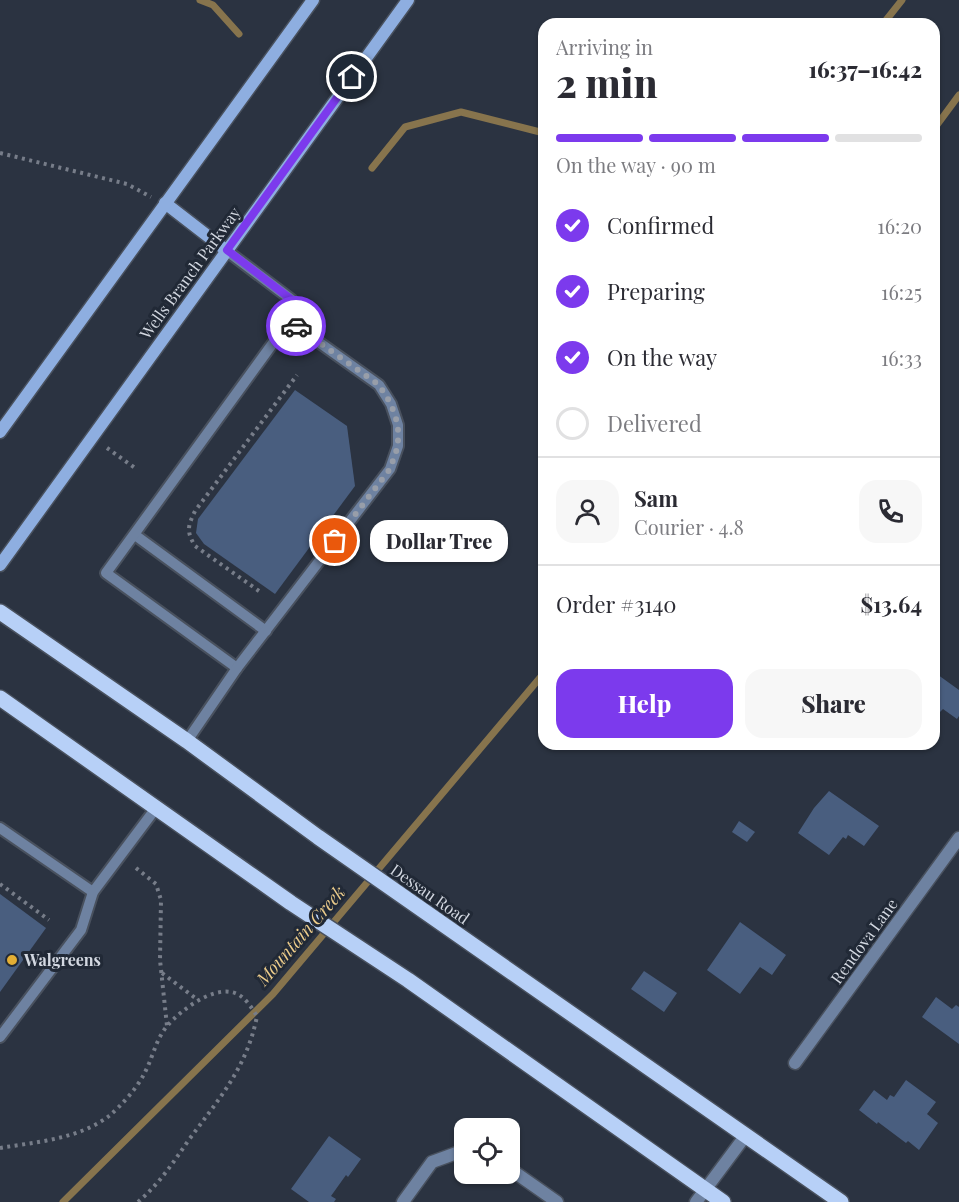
<!DOCTYPE html>
<meta charset="utf-8">
<style>
body{margin:0;font-family:"Playfair Display",serif;background:#f7f7f7;color:#2b2b33;height:100vh;display:flex;flex-direction:column;font-size:22px;white-space:nowrap}
*{box-sizing:border-box;margin:0}
p{font-size:20px;color:#7c7c81}
.icon{flex:none;width:33px;height:33px;fill:none;stroke:currentColor;stroke-width:2;stroke-linecap:round;stroke-linejoin:round}
.map{position:relative;flex:1;overflow:hidden}
.panel{position:absolute;left:538px;top:18px;width:402px;height:732px;display:flex;flex-direction:column;background:#fff;border-radius:18px;box-shadow:0 2px 4px #0004}
.panel>*{flex:none}
.controls{position:absolute;left:454px;top:1118px;display:grid;gap:12px}
.controls a{display:grid;place-items:center;width:66px;height:66px;border-radius:12px;background:#fff;box-shadow:0 2px 4px #0004;font-size:30px}
.pin{position:absolute;display:grid;place-items:center;width:51px;height:51px;color:#fff;margin:-26px;border:3px solid #fff;border-radius:50%;box-shadow:0 2px 6px #0007}
.courier{position:absolute;display:grid;place-items:center;width:60px;height:60px;margin:-30px;border:4px solid #7c3aed;border-radius:50%;background:#fff;color:#222;box-shadow:0 2px 8px #0007}
.bubble{position:absolute;height:42px;border-radius:18px;background:#fff;box-shadow:0 2px 4px #0004;font-size:20px;font-weight:800;line-height:42px;text-align:center}
.summary em{font-style:normal;font-weight:800}
.summary div{display:flex;flex-direction:column-reverse}
.summary{display:flex;align-items:center;justify-content:space-between;height:102px;padding:0 18px}
h1{font-size:39px;font-weight:800;line-height:45px}
.bar{display:grid;grid-template-columns:repeat(4,1fr);gap:9px 6px;align-content:center;height:72px;padding:0 18px}
.bar i{height:8px;border-radius:4px;background:#e1e1e2}
.bar .on{background:#7c3aed}
.bar p{grid-column:span 4}
.line{display:flex;align-items:center;gap:15px;padding:0 18px;border-top:2px solid #e1e1e2}
.line div{flex:1}
.round{display:grid;place-items:center;flex:none;width:63px;height:63px;border-radius:18px;background:#f7f7f7}
ol{padding:0 18px;list-style:none}
li{display:flex;align-items:center;gap:18px;height:66px}
li p{margin-inline-start:auto}
li .icon{padding:6px;border-radius:50%;background:#7c3aed;color:#fff;stroke-width:4}
li:last-child{color:#7c7c81}
li i{width:33px;height:33px;border:3px solid #e1e1e2;border-radius:50%}
.primary-button{display:flex;gap:12px;margin-top:auto;padding:12px 18px}
.primary-button a{flex:1;height:69px;border-radius:18px;background:#7c3aed;color:#fff;font-size:24px;font-weight:800;line-height:69px;text-align:center}
.primary-button a+a{background:#f7f7f7;color:#2b2b33}
.map>svg:first-child{display:block}
.lines{fill:none;stroke-linecap:round;stroke-linejoin:round}
.stream{stroke:#87744d;stroke-width:7}
.building{fill:#495e7f}
.lane-casing{stroke:#49515e;stroke-width:14}
.street-casing{stroke:#49515e;stroke-width:15}
.secondary-casing{stroke:#49515e;stroke-width:15}
.primary-casing{stroke:#49515e;stroke-width:18}
.path{stroke:#777d89;stroke-width:4;stroke-dasharray:3 4.5;stroke-linecap:butt}
.lane{stroke:#6e82a1;stroke-width:10}
.street{stroke:#6e82a1;stroke-width:12}
.secondary{stroke:#8eaee0;stroke-width:12}
.primary{stroke:#b7d0f7;stroke-width:15}
.done{stroke:#989ea9;stroke-width:6;stroke-dasharray:0 10.8}
.route{stroke:#7c3aed;stroke-width:8}
.poi-dot{fill:#e3ae34;stroke:#212936;stroke-width:2}
.labels{text-anchor:middle;stroke-width:6;stroke-linejoin:round;paint-order:stroke}
.street-label{font-size:16px;fill:#d3d8e1;stroke:#212936}
.poi-label{font-size:16px;font-weight:bold;fill:#d3d8e1;stroke:#212936;text-anchor:start}
.water-label{font-size:18px;font-style:italic;fill:#eccc8b;stroke:#212936}
</style>
<div class="map">
<svg width="959" height="1202" viewBox="0 0 959 1202">
<rect width="100%" height="100%" fill="#2b3341"/>
<g class="lines">
<g class="stream">
<path d="M 200,0 L 213,5 L 239,34"/>
<path d="M 883,24 L 902,0"/>
<path d="M 934,129 L 959,95"/>
<path d="M 372,168 L 405,127 L 461,112 L 544,133"/>
<path d="M 63,1202 L 273,994 L 544,673"/>
</g>
</g>
<g class="building">
<path d="M 295,390 L 347,426 L 355,486 L 275,594 L 204,544 L 196,533 L 198,519 Z"/>
<path d="M 934,672 L 959,690 L 959,716 L 957,719 L 943,709 L 939,713 L 934,709 Z"/>
<path d="M 829,791 L 879,826 L 864,846 L 848,835 L 846,839 L 843,837 L 829,855 L 798,833 L 814,808 Z"/>
<path d="M 739,821 L 755,832 L 747,842 L 732,832 Z"/>
<path d="M 0,894 L 46,928 L 0,992 Z"/>
<path d="M 740,922 L 786,955 L 772,975 L 760,967 L 740,994 L 707,970 Z"/>
<path d="M 644,971 L 677,993 L 664,1012 L 631,989 Z"/>
<path d="M 936,997 L 952,1009 L 956,1005 L 959,1007 L 959,1044 L 922,1017 Z"/>
<path d="M 906,1080 L 936,1102 L 927,1114 L 938,1123 L 919,1150 L 908,1141 L 906,1143 L 878,1122 L 877,1124 L 859,1110 L 874,1090 L 887,1100 L 890,1095 L 894,1097 Z"/>
<path d="M 329,1136 L 361,1159 L 348,1177 L 346,1175 L 331,1196 L 336,1199 L 334,1202 L 309,1202 L 291,1189 Z"/>
</g>
<g class="lines">
<g class="lane-casing">
<g id="lane">
<path d="M 135,535 L 266,631"/>
<path d="M 237,668 L 106,573 L 289,321"/>
<path d="M 187,741 L 237,668 L 390,469 L 398,446 L 398,425 L 391,404 L 379,385 L 289,321 L 292,300 L 227,251"/>
<path d="M 0,828 L 93,892"/>
<path d="M 0,1037 L 81,930 L 93,892 L 156,808"/>
</g>
</g>
<g class="street-casing">
<g id="street">
<path d="M 795,1063 L 959,838"/>
<path d="M 510,1169 L 557,1202"/>
<path d="M 403,1202 L 432,1162 L 462,1151 L 465,1152"/>
<path d="M 696,1202 L 746,1135"/>
</g>
</g>
<g class="secondary-casing">
<g id="secondary">
<path d="M 165,203 L 227,251"/>
<path d="M 0,432 L 313,0"/>
<path d="M 0,565 L 408,0"/>
</g>
</g>
<g class="primary-casing">
<g id="primary">
<path d="M 0,612 L 187,741 L 318,837 L 841,1202"/>
<path d="M 0,698 L 291,903 L 408,980 L 723,1202"/>
</g>
</g>
<g class="path">
<path d="M 0,153 L 127,184 L 151,197"/>
<path d="M 107,448 L 135,468"/>
<path d="M 259,591 L 195,546 C 186,531 188,526 195,511 L 297,375"/>
<path d="M 136,868 L 156,884 L 161,900 L 160,960 L 167,1026"/>
<path d="M 0,884 L 49,920"/>
<path d="M 162,973 L 198,1000"/>
<path d="M 0,1148 C 36,1142 79,1139 109,1116 C 121,1106 137,1088 144,1074 C 153,1058 156,1038 168,1025 C 181,1010 211,988 231,992 C 244,994 251,1007 257,1016 C 247,1068 218,1100 188,1141 C 173,1163 159,1184 138,1202"/>
</g>
<use href="#lane" class="lane"/>
<use href="#street" class="street"/>
<use href="#secondary" class="secondary"/>
<use href="#primary" class="primary"/>
</g>
<g class="lines">
<path class="done" d="M 296,326 L 379,385 L 391,404 L 398,425 L 398,446 L 390,469 L 335,541"/>
<path class="route" d="M 296,326 L 289,321 L 292,300 L 227,250 L 352,77"/>
</g>
<circle class="poi-dot" cx="12" cy="960" r="6"/>
<g class="labels">
<g class="street-label">
<text transform="translate(190 273) rotate(-54)" y="6">Wells Branch Parkway</text>
<text transform="translate(430 894) rotate(35)" y="6">Dessau Road</text>
<text transform="translate(864 941) rotate(-54)" y="6">Rendova Lane</text>
</g>
<g class="poi-label">
<text x="24" y="966">Walgreens</text>
</g>
<g class="water-label">
<text transform="translate(301 936) rotate(-49)" y="6">Mountain Creek</text>
</g>
</g>
</svg>
<div class="controls">
<a><svg class="icon" aria-label="locate" viewBox="0 0 24 24"><circle cx="12" cy="12" r="6"/><path d="M12 2v4M12 18v4M2 12h4M18 12h4"/></svg></a>
</div>
<div class="pin" style="left:335px;top:541px;background:#ea580c"><svg class="icon" aria-label="bag" viewBox="0 0 24 24"><path d="M5 8h14l-1 12H6zM9 8a3 3 0 0 1 6 0"/></svg></div>
<div class="pin" style="left:352px;top:77px;background:#1f2937"><svg class="icon" aria-label="home" viewBox="0 0 24 24"><path d="M3 11l9-7 9 7M6 9v11h12V9"/></svg></div>
<div class="courier" style="left:296px;top:326px"><svg class="icon" aria-label="car" viewBox="0 0 24 24"><path d="M5 17H2v-5l4-1 3-4h7l3 4 3 1v5h-3M9 17h6M6 11h13"/><circle cx="7" cy="17" r="2"/><circle cx="17" cy="17" r="2"/></svg></div>
<div class="bubble" style="left:370px;top:520px;width:138px">Dollar Tree</div>
<section class="panel">
<div class="summary"><div><h1>2 min</h1><p>Arriving in</p></div><em>16:37–16:42</em></div>
<div class="bar"><i class="on"></i><i class="on"></i><i class="on"></i><i></i><p>On the way · 90 m</p></div>
<ol>
<li><svg class="icon" aria-label="check" viewBox="0 0 24 24"><path d="M5 12l5 5 9-10"/></svg>Confirmed<p>16:20</p></li>
<li><svg class="icon" aria-label="check" viewBox="0 0 24 24"><path d="M5 12l5 5 9-10"/></svg>Preparing<p>16:25</p></li>
<li><svg class="icon" aria-label="check" viewBox="0 0 24 24"><path d="M5 12l5 5 9-10"/></svg>On the way<p>16:33</p></li>
<li><i></i>Delivered</li>
</ol>
<div class="line" style="height:108px"><a class="round"><svg class="icon" aria-label="person" viewBox="0 0 24 24"><circle cx="12" cy="8" r="4"/><path d="M4 21q1-7 8-7t8 7"/></svg></a><div><b>Sam</b><p>Courier · 4.8</p></div><a class="round"><svg class="icon" aria-label="phone" viewBox="0 0 24 24"><path d="M5 4h4l2 5-3 2q2 4 5 5l2-3 5 2v4C11 20 4 13 5 4z"/></svg></a></div>
<div class="line" style="height:78px"><div>Order #3140</div><b>$13.64</b></div>
<div class="primary-button"><a>Help</a><a>Share</a></div>
</section>
</div>
